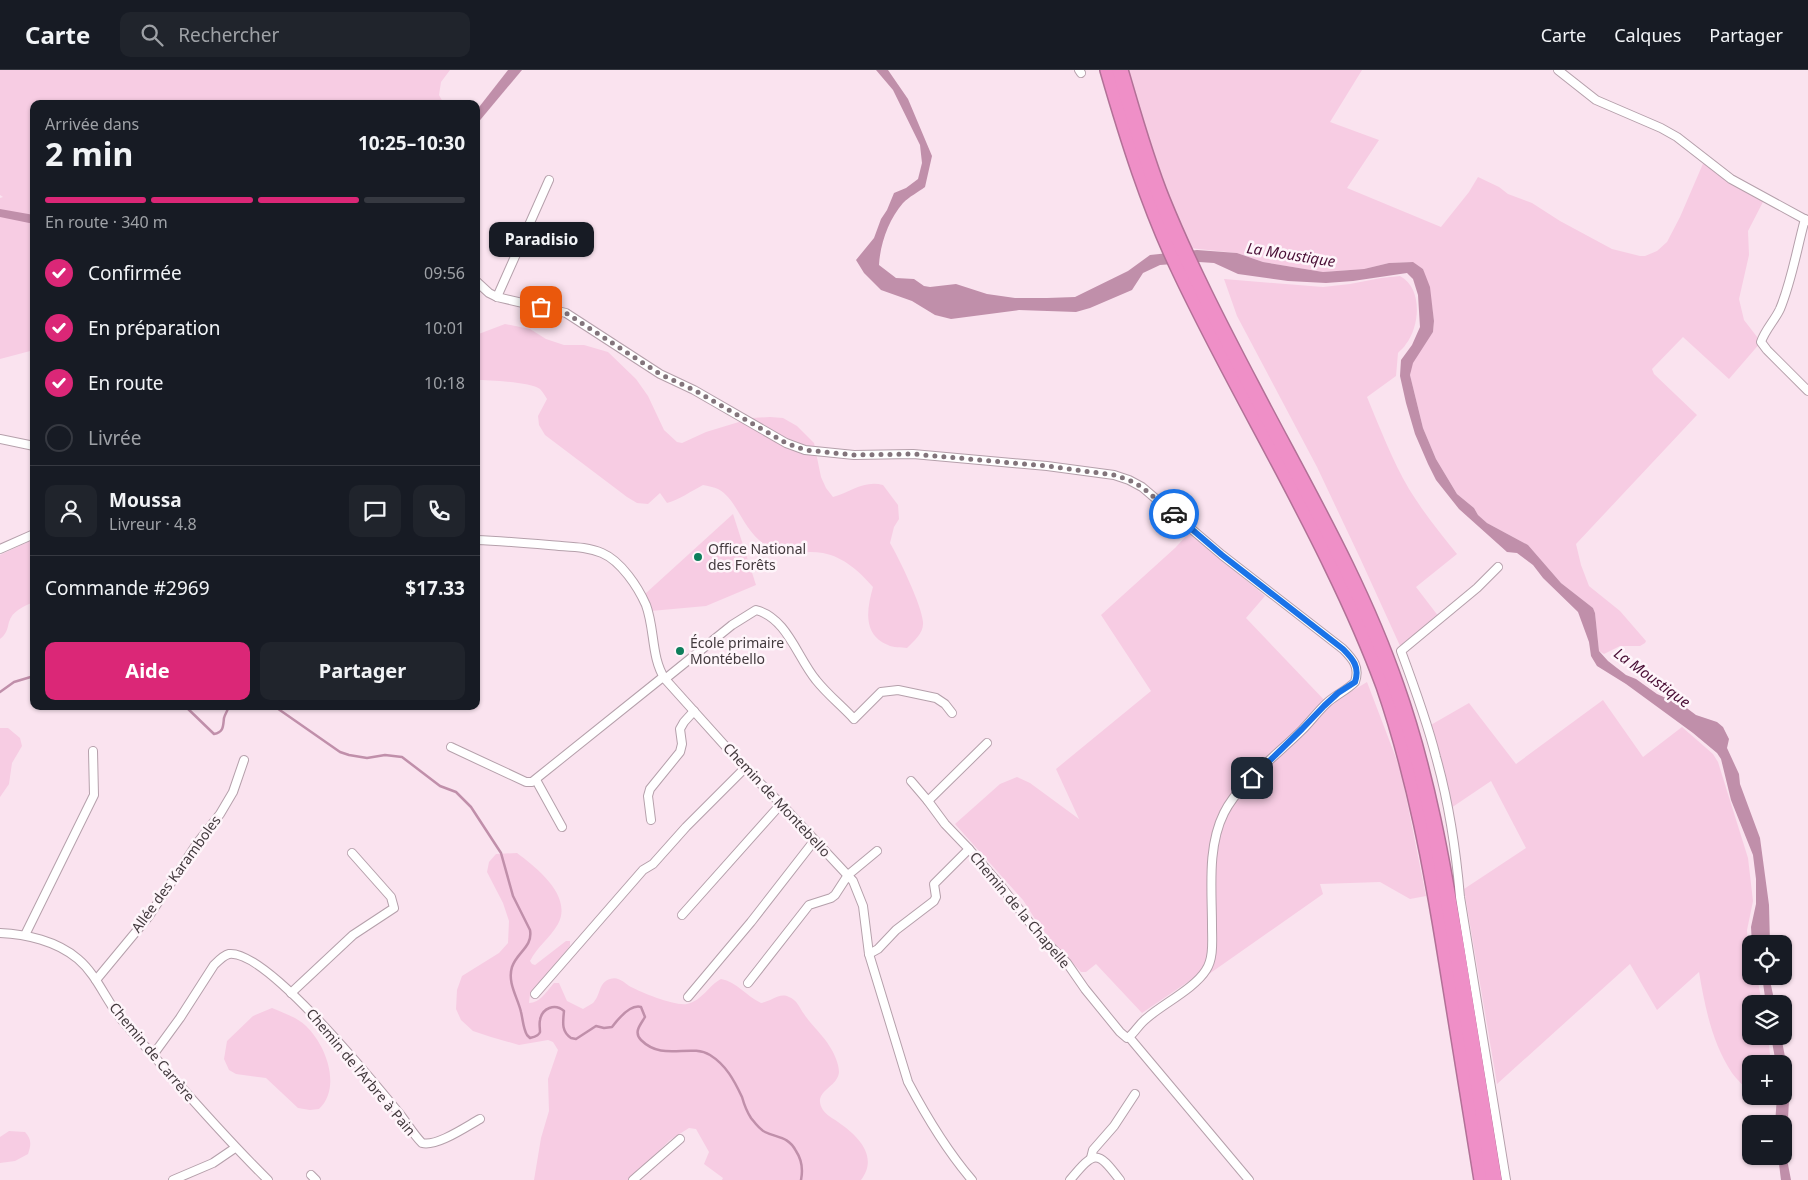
<!DOCTYPE html>
<html lang="fr">
<meta charset="utf-8">
<style>
body{margin:0;font-family:"Noto Sans",sans-serif;background:#20242c;color:#f1f3f6;height:100vh;display:flex;flex-direction:column;font-size:19px;white-space:nowrap}
*{box-sizing:border-box;margin:0}
p{font-size:16px;color:#9ea1a6}
.icon{flex:none;width:28px;height:28px;fill:none;stroke:currentColor;stroke-width:2;stroke-linecap:round;stroke-linejoin:round}
.map{position:relative;flex:1;overflow:hidden}
.panel{position:absolute;left:30px;top:30px;width:450px;height:610px;display:flex;flex-direction:column;background:#171b24;border-radius:10px;box-shadow:0 1px 4px #0004}
.panel>*{flex:none}
.controls{position:absolute;left:1742px;top:865px;display:grid;gap:10px}
.controls a{display:grid;place-items:center;width:50px;height:50px;border-radius:10px;background:#171b24;box-shadow:0 1px 4px #0004;font-size:25px}
.pin{position:absolute;display:grid;place-items:center;width:42px;height:42px;color:#fff;margin:-21px;border-radius:10px;box-shadow:0 2px 8px #0006}
.courier{position:absolute;display:grid;place-items:center;width:50px;height:50px;margin:-25px;border:4px solid #1a73e8;border-radius:50%;background:#fff;color:#222;box-shadow:0 1px 6px #0007}
.bubble{position:absolute;height:35px;border-radius:10px;background:#171b24;box-shadow:0 1px 4px #0004;font-size:16px;font-weight:700;line-height:35px;text-align:center}
.headline em{font-style:normal;font-weight:700}
.headline div{display:flex;flex-direction:column-reverse}
.headline{display:flex;align-items:center;justify-content:space-between;height:85px;padding:0 15px}
h1{font-size:32px;font-weight:700;line-height:38px}
.bar{display:grid;grid-template-columns:repeat(4,1fr);gap:8px 5px;align-content:center;height:60px;padding:0 15px}
.bar i{height:6px;border-radius:4px;background:#363941}
.bar .active{background:#db2777}
.bar p{grid-column:span 4}
.line{display:flex;align-items:center;gap:12px;padding:0 15px;border-top:1px solid #363941}
.line div{flex:1}
.round{display:grid;place-items:center;flex:none;width:52px;height:52px;border-radius:10px;background:#20242c}
ol{padding:0 15px;list-style:none}
li{display:flex;align-items:center;gap:15px;height:55px}
li p{margin-inline-start:auto}
li .icon{padding:5px;border-radius:50%;background:#db2777;color:#fff;stroke-width:4}
li:last-child{color:#9ea1a6}
li i{width:28px;height:28px;border:2px solid #363941;border-radius:50%}
.button{display:flex;gap:10px;margin-top:auto;padding:10px 15px}
.button a{flex:1;height:58px;border-radius:10px;background:#db2777;color:#fff;font-size:20px;font-weight:700;line-height:58px;text-align:center}
.button a+a{background:#20242c;color:#f1f3f6}
header{display:flex;align-items:center;gap:30px;box-sizing:border-box;height:70px;padding:0 25px;background:#171b24;border-bottom:1px solid #363941}
header strong{font-size:24px}
nav{display:flex;gap:28px;margin-inline-start:auto;font-size:18px}
.search{width:350px;height:45px;background:#20242c;display:flex;align-items:center;gap:12px;box-sizing:border-box;padding:0 18px;border-radius:10px;color:#9ea1a6;font-size:19px}
.map>svg:first-child{display:block}
.green{fill:#f7cce3}
.water{fill:#c08faa}
.lines{fill:none;stroke-linecap:round;stroke-linejoin:round}
.stream{stroke:#c08faa;stroke-width:2.5}
.street-casing{stroke:#b5a0ab;stroke-width:10}
.highway-casing{stroke:#b27197;stroke-width:18}
.street{stroke:#fff;stroke-width:8}
.highway{stroke:#ef8fc7;stroke-width:15}
.done{stroke:#82747b;stroke-width:5;stroke-dasharray:0 9}
.route{stroke:#1a73e8;stroke-width:6}
.poi-dot{fill:#0d7e5b;stroke:#fef5fa;stroke-width:2}
.labels{text-anchor:middle;stroke-width:5;stroke-linejoin:round;paint-order:stroke}
.poi-label{font-size:14px;fill:#42393d;stroke:#fef5fa;text-anchor:start}
.street-label{font-size:14px;fill:#42393d;stroke:#fef5fa}
.water-label{font-size:15px;font-style:italic;fill:#480d34;stroke:#fef5fa}
</style>
<header>
<strong>Carte</strong>
<div class="search"><svg class="icon" aria-label="search" viewBox="0 0 24 24"><circle cx="10" cy="10" r="6"/><path d="M15 15l6 6"/></svg>Rechercher</div>
<nav><a>Carte</a><a>Calques</a><a>Partager</a></nav>
</header>
<div class="map">
<svg width="1808" height="1110" viewBox="0 0 1808 1110">
<rect width="100%" height="100%" fill="#fae3ef"/>
<g class="green">
<path d="M 0,0 L 450,0 L 441,12 L 439,25 L 444,34 L 34,34 L 34,280 L 0,289 L 0,128 L 3,127 L 0,125 Z"/>
<path d="M 1128,0 L 1362,0 L 1330,52 L 1379,70 L 1347,118 L 1441,157 L 1469,122 L 1478,107 L 1499,117 L 1508,124 L 1532,133 L 1560,151 L 1612,179 L 1640,186 L 1645,186 L 1657,181 L 1667,172 L 1680,147 L 1705,89 L 1765,128 L 1748,161 L 1749,185 L 1739,229 L 1744,250 L 1761,272 L 1729,309 L 1683,267 L 1652,299 L 1654,304 L 1697,345 L 1576,474 L 1581,495 L 1589,516 L 1620,541 L 1646,571 L 1645,573 L 1640,576 L 1620,576 L 1604,584 L 1599,581 L 1595,543 L 1593,538 L 1561,513 L 1528,475 L 1487,453 L 1478,445 L 1474,438 L 1457,424 L 1436,389 L 1423,358 L 1410,305 L 1412,293 L 1433,262 L 1434,251 L 1432,235 L 1423,199 L 1412,192 L 1389,193 L 1364,199 L 1323,202 L 1263,192 L 1237,183 L 1189,178 C 1165,120 1144,61 1128,0 Z"/>
<path d="M 1400,206 C 1423,218 1420,256 1406,274 C 1404,278 1400,280 1398,283 L 1396,306 L 1367,327 C 1380,358 1392,390 1409,419 C 1423,442 1440,463 1457,484 L 1416,517 L 1439,547 L 1401,578 L 1360,488 L 1317,397 L 1237,246 L 1224,209 L 1323,217 L 1350,214 L 1381,208 Z"/>
<path d="M 505,254 L 530,259 L 546,269 L 564,275 L 584,275 L 608,282 L 636,309 L 648,326 L 664,360 L 677,372 L 682,373 L 706,362 L 752,348 L 770,347 L 783,348 L 797,356 L 814,373 L 821,407 L 826,418 L 833,427 C 851,422 864,410 883,415 L 898,435 L 899,449 L 894,457 L 890,473 C 899,488 922,536 923,552 C 924,563 914,571 907,578 C 901,577 893,578 888,575 C 862,565 867,538 873,517 C 860,502 844,487 823,483 C 806,480 788,486 771,478 C 743,465 739,430 718,419 C 714,417 708,416 703,415 C 693,420 677,431 667,433 L 660,423 L 648,434 L 637,433 L 627,427 L 545,365 L 539,355 L 538,346 L 547,329 C 545,326 543,322 540,319 C 531,312 489,310 476,310 L 476,265 Z"/>
<path d="M 733,444 L 756,515 L 706,536 L 651,541 L 645,524 Z"/>
<path d="M 1189,463 L 1265,526 L 1246,548 L 1329,635 L 1367,612 L 1401,701 L 1426,826 L 1410,829 L 1380,812 L 1320,814 L 1323,824 L 1209,904 L 1216,885 L 1215,807 L 1208,804 L 1207,889 L 1198,905 L 1142,943 L 1096,894 L 1086,902 L 1081,902 L 1042,860 L 1023,830 L 955,754 L 1000,714 L 1017,707 L 1030,713 L 1079,749 L 1056,699 L 1151,621 L 1101,545 L 1175,478 Z"/>
<path d="M 34,469 L 34,532 C 24,536 12,541 9,552 C 7,560 7,563 0,569 L 0,485 Z"/>
<path d="M 1603,630 L 1643,687 L 1682,657 L 1713,684 L 1718,692 L 1748,788 L 1753,831 L 1747,860 L 1748,876 L 1751,886 L 1751,906 L 1757,906 L 1762,934 L 1751,934 L 1751,966 L 1768,966 L 1771,994 L 1751,994 L 1751,1023 C 1745,1017 1737,1010 1732,1003 C 1712,973 1705,937 1699,902 L 1657,940 L 1630,894 L 1497,1014 L 1464,819 L 1526,778 L 1491,711 L 1451,738 L 1429,656 L 1469,633 L 1516,694 Z"/>
<path d="M 0,658 L 8,658 L 20,668 L 22,676 L 12,693 L 9,714 L 0,727 Z"/>
<path d="M 517,783 C 537,798 573,826 558,854 C 550,868 537,877 530,891 L 532,894 L 535,895 L 566,871 L 570,871 L 570,876 L 530,924 L 529,933 C 540,933 547,921 554,913 L 559,913 L 567,931 L 583,939 C 586,937 590,935 593,933 C 601,925 598,913 610,909 C 619,906 624,913 631,917 C 643,923 674,936 687,934 C 702,931 709,915 721,909 C 737,912 746,926 761,933 C 771,932 779,922 789,927 C 797,930 799,937 804,944 C 811,955 823,965 830,977 C 834,983 839,994 839,1002 C 838,1018 811,1021 823,1040 C 826,1045 834,1049 838,1052 C 858,1066 879,1086 861,1110 L 722,1110 L 723,1108 L 704,1094 L 709,1082 L 696,1059 L 689,1058 L 670,1070 L 629,1110 L 534,1110 L 541,1068 L 549,1041 L 548,1009 L 558,980 L 553,972 L 548,970 L 519,975 L 491,967 L 473,961 L 461,950 L 456,939 L 457,920 L 462,906 L 499,883 L 508,873 L 509,851 L 503,833 L 487,802 L 489,792 L 496,784 Z"/>
<path d="M 272,938 C 283,943 297,947 306,956 C 326,975 342,1017 319,1039 L 310,1040 L 298,1038 L 266,1008 L 236,1004 L 229,1000 L 224,989 L 227,971 L 253,946 Z"/>
<path d="M 9,1061 L 25,1062 C 32,1070 31,1075 28,1084 L 15,1091 L 0,1093 L 0,1067 Z"/>
</g>
<g class="water">
<path d="M 508,0 L 522,0 L 476,55 L 476,41 Z"/>
<path d="M 876,0 L 888,0 L 908,29 L 932,86 L 925,117 C 918,122 909,127 903,133 C 889,149 880,174 879,195 L 896,208 L 914,209 L 924,216 L 930,217 L 956,214 L 987,224 L 1015,228 L 1047,228 L 1075,227 L 1128,201 L 1150,185 L 1197,180 L 1237,183 L 1263,192 L 1323,202 L 1364,199 L 1389,193 L 1413,192 L 1423,199 L 1430,217 L 1434,251 L 1433,262 L 1413,293 L 1410,305 L 1423,358 L 1436,389 L 1457,424 L 1474,438 L 1478,445 L 1487,453 L 1528,475 L 1561,513 L 1593,538 L 1595,543 L 1599,581 L 1608,591 L 1626,605 L 1636,609 L 1657,624 L 1684,636 L 1696,645 L 1717,652 L 1723,657 L 1729,669 L 1727,678 L 1739,704 L 1740,714 L 1760,768 L 1769,835 L 1770,874 L 1752,874 L 1751,857 L 1756,834 L 1756,809 L 1753,785 L 1731,730 L 1721,689 L 1717,683 L 1693,663 L 1626,614 L 1597,596 L 1591,586 L 1589,572 L 1578,542 L 1543,508 L 1533,495 L 1517,483 L 1507,482 L 1459,439 L 1436,410 L 1428,394 L 1415,364 L 1406,333 L 1400,306 L 1401,290 L 1412,275 L 1420,257 L 1418,225 L 1413,209 L 1407,203 L 1353,211 L 1326,213 L 1288,211 L 1238,204 L 1214,193 L 1199,192 L 1160,195 L 1143,203 L 1132,220 L 1090,238 L 1076,242 L 1019,240 L 951,249 L 935,245 L 912,231 L 881,220 L 864,203 L 856,190 L 874,168 L 881,149 L 887,140 L 894,123 L 906,118 L 918,109 L 922,93 L 920,75 L 893,20 Z"/>
<path d="M 0,139 L 34,145 L 34,154 L 0,147 Z"/>
<path d="M 1762,906 L 1769,906 L 1775,934 L 1766,934 Z"/>
<path d="M 1771,966 L 1781,966 L 1790,1013 L 1786,1084 L 1791,1110 L 1781,1110 L 1778,1086 L 1784,1086 L 1784,1054 L 1775,1054 L 1777,1026 L 1784,1026 L 1784,994 L 1776,994 Z"/>
</g>
<g class="lines">
<g class="stream">
<path d="M 0,622 L 14,612 L 34,606"/>
<path d="M 185,636 L 214,664 C 224,662 223,656 224,648 C 225,644 228,640 229,636"/>
<path d="M 274,636 L 340,682 L 349,685 L 367,688 L 385,685 L 402,687 L 440,716 L 456,722 L 471,737 L 501,783 L 513,826 L 530,860 C 533,877 517,882 512,897 C 507,913 518,928 521,942 C 523,950 523,958 527,965 L 530,968 C 534,967 539,966 540,962 C 540,958 539,954 540,950 C 542,938 555,933 564,941 C 563,952 561,961 571,968 L 576,969 L 596,956 L 604,958 L 612,957 C 618,949 630,934 641,937 L 645,947 C 641,954 633,962 641,970 C 663,992 690,973 710,985 C 726,995 734,1010 742,1027 C 744,1034 747,1042 751,1048 C 755,1053 759,1059 765,1062 C 777,1068 788,1066 796,1081 C 802,1090 803,1100 801,1110"/>
</g>
<g class="street-casing">
<g id="street">
<path d="M 1079,0 L 1081,3"/>
<path d="M 1558,0 L 1596,30 L 1661,58 L 1677,67 L 1731,109 L 1808,151"/>
<path d="M 1805,149 C 1797,178 1792,210 1780,239 C 1775,250 1765,260 1761,272 L 1767,280 L 1808,321"/>
<path d="M 476,211 L 489,223 L 497,227 L 566,243 L 660,304 L 694,320 L 786,373 L 805,380 L 854,385 L 913,384 L 1047,396 L 1114,405 L 1129,410 L 1142,417 L 1222,485 L 1343,579 C 1353,589 1360,597 1355,612 C 1347,620 1336,625 1328,632 C 1318,641 1311,651 1302,660 C 1277,685 1239,713 1224,743 C 1207,777 1212,819 1212,856 C 1212,870 1214,888 1206,900 C 1195,918 1163,934 1147,948 C 1139,954 1136,961 1129,967"/>
<path d="M 497,227 L 549,110"/>
<path d="M 0,369 L 34,376"/>
<path d="M 476,470 C 501,471 525,473 549,475 C 567,477 586,476 602,483 C 621,491 638,517 646,535 C 655,559 651,588 665,609 L 745,698 L 781,734 L 853,811 L 863,836 L 869,884 L 908,1012 C 926,1046 947,1081 972,1110"/>
<path d="M 0,479 L 34,464"/>
<path d="M 1498,497 L 1477,518 L 1401,581 C 1414,616 1427,651 1436,687 C 1449,733 1456,780 1460,827 L 1506,1110"/>
<path d="M 665,609 L 732,555 L 756,540 C 787,548 797,587 816,610 C 827,624 842,636 854,649 L 881,622 L 898,620 L 936,628 L 945,634 L 952,643"/>
<path d="M 451,677 L 526,712 L 532,712 L 663,607"/>
<path d="M 536,710 L 562,757"/>
<path d="M 911,711 L 928,731 L 945,754 L 969,779 L 1000,815 L 1041,867 L 1067,893 L 1085,919 L 1120,962 L 1127,968 L 1129,967"/>
<path d="M 928,731 L 987,673"/>
<path d="M 651,750 L 648,726 L 650,719 L 680,682 L 682,674 L 680,659 L 684,652 L 694,641"/>
<path d="M 682,845 L 781,734"/>
<path d="M 0,863 C 26,864 57,871 78,889 C 97,905 106,931 122,950 C 132,962 142,973 152,984 C 190,1027 227,1070 268,1110"/>
<path d="M 25,865 L 94,725 L 93,681"/>
<path d="M 869,884 L 878,879 L 896,860 L 934,831 L 936,827 L 934,814 L 969,779"/>
<path d="M 96,910 L 149,846 L 198,772 L 220,744 L 233,722 L 244,690"/>
<path d="M 748,913 L 809,835 L 831,828 L 835,825 L 848,805 L 877,781"/>
<path d="M 291,923 L 353,865 L 394,838 L 391,827 L 352,783"/>
<path d="M 535,924 L 643,800 L 653,794 L 686,757 L 745,698"/>
<path d="M 688,927 L 751,852 L 814,771"/>
<path d="M 1129,967 L 1249,1110"/>
<path d="M 153,985 L 180,948 L 214,895 C 218,891 224,885 229,884 C 266,879 375,1014 399,1043 C 407,1053 413,1064 422,1073 C 437,1077 467,1056 480,1049"/>
<path d="M 1091,1088 L 1093,1080 L 1114,1056 L 1135,1024"/>
<path d="M 311,1105 L 316,1110"/>
<path d="M 173,1110 L 213,1093 L 235,1078"/>
<path d="M 633,1110 L 680,1069"/>
<path d="M 1070,1110 C 1095,1080 1097,1080 1120,1110"/>
</g>
</g>
<g class="highway-casing">
<g id="highway">
<path d="M 1108,0 C 1128,69 1149,136 1180,201 C 1227,301 1284,396 1332,496 C 1351,535 1369,575 1384,616 C 1415,706 1432,799 1447,893 C 1459,966 1471,1038 1482,1110"/>
<path d="M 1120,0 C 1133,44 1145,88 1162,130 C 1188,194 1220,256 1252,317 C 1303,415 1360,511 1396,616 C 1427,704 1443,796 1458,887 C 1470,962 1482,1036 1494,1110"/>
</g>
</g>
<use href="#street" class="street"/>
<use href="#highway" class="highway"/>
</g>
<g class="lines">
<path class="done" d="M 541,237 L 566,243 L 660,304 L 694,320 L 786,373 L 805,380 L 854,385 L 913,384 L 1047,396 L 1114,405 L 1129,410 L 1142,417 L 1174,444"/>
<path class="route" d="M 1174,444 L 1222,485 L 1343,579 C 1353,589 1360,597 1355,612 L 1338,623 L 1324,636 L 1302,659 L 1252,708"/>
</g>
<g class="poi-dot">
<circle cx="698" cy="487" r="5"/>
<circle cx="680" cy="581" r="5"/>
</g>
<g class="labels">
<g class="poi-label">
<text x="708" y="484">Office National<tspan x="708" dy="16">des Forêts</tspan></text>
<text x="690" y="578">École primaire<tspan x="690" dy="16">Montébello</tspan></text>
</g>
<g class="street-label">
<text transform="translate(777 730) rotate(47)" y="5">Chemin de Montebello</text>
<text transform="translate(176 804) rotate(-54)" y="5">Allée des Karamboles</text>
<text transform="translate(1020 840) rotate(50)" y="5">Chemin de la Chapelle</text>
<text transform="translate(152 982) rotate(50)" y="5">Chemin de Carrère</text>
<text transform="translate(361 1002) rotate(50)" y="5">Chemin de l'Arbre à Pain</text>
</g>
<g class="water-label">
<text transform="translate(1291 185) rotate(9)" y="5">La Moustique</text>
<text transform="translate(1652 608) rotate(36)" y="5">La Moustique</text>
</g>
</g>
</svg>
<div class="controls">
<a><svg class="icon" aria-label="locate" viewBox="0 0 24 24"><circle cx="12" cy="12" r="6"/><path d="M12 2v4M12 18v4M2 12h4M18 12h4"/></svg></a>
<a><svg class="icon" aria-label="layers" viewBox="0 0 24 24"><path d="M12 4l9 5-9 5-9-5zM3 14l9 5 9-5"/></svg></a>
<a>+</a>
<a>−</a>
</div>
<div class="pin" style="left:541px;top:237px;background:#ea580c"><svg class="icon" aria-label="bag" viewBox="0 0 24 24"><path d="M5 8h14l-1 12H6zM9 8a3 3 0 0 1 6 0"/></svg></div>
<div class="pin" style="left:1252px;top:708px;background:#1f2937"><svg class="icon" aria-label="home" viewBox="0 0 24 24"><path d="M3 11l9-7 9 7M6 9v11h12V9"/></svg></div>
<div class="courier" style="left:1174px;top:444px"><svg class="icon" aria-label="car" viewBox="0 0 24 24"><path d="M5 17H2v-5l4-1 3-4h7l3 4 3 1v5h-3M9 17h6M6 11h13"/><circle cx="7" cy="17" r="2"/><circle cx="17" cy="17" r="2"/></svg></div>
<div class="bubble" style="left:489px;top:152px;width:105px">Paradisio</div>
<section class="panel">
<div class="headline"><div><h1>2 min</h1><p>Arrivée dans</p></div><em>10:25–10:30</em></div>
<div class="bar"><i class="active"></i><i class="active"></i><i class="active"></i><i></i><p>En route · 340 m</p></div>
<ol>
<li><svg class="icon" aria-label="check" viewBox="0 0 24 24"><path d="M5 12l5 5 9-10"/></svg>Confirmée<p>09:56</p></li>
<li><svg class="icon" aria-label="check" viewBox="0 0 24 24"><path d="M5 12l5 5 9-10"/></svg>En préparation<p>10:01</p></li>
<li><svg class="icon" aria-label="check" viewBox="0 0 24 24"><path d="M5 12l5 5 9-10"/></svg>En route<p>10:18</p></li>
<li><i></i>Livrée</li>
</ol>
<div class="line" style="height:90px"><a class="round"><svg class="icon" aria-label="person" viewBox="0 0 24 24"><circle cx="12" cy="8" r="4"/><path d="M4 21q1-7 8-7t8 7"/></svg></a><div><b>Moussa</b><p>Livreur · 4.8</p></div><a class="round"><svg class="icon" aria-label="chat" viewBox="0 0 24 24"><path d="M4 5h16v11H9l-5 4z"/></svg></a><a class="round"><svg class="icon" aria-label="phone" viewBox="0 0 24 24"><path d="M5 4h4l2 5-3 2q2 4 5 5l2-3 5 2v4C11 20 4 13 5 4z"/></svg></a></div>
<div class="line" style="height:65px"><div>Commande #2969</div><b>$17.33</b></div>
<div class="button"><a>Aide</a><a>Partager</a></div>
</section>
</div>
